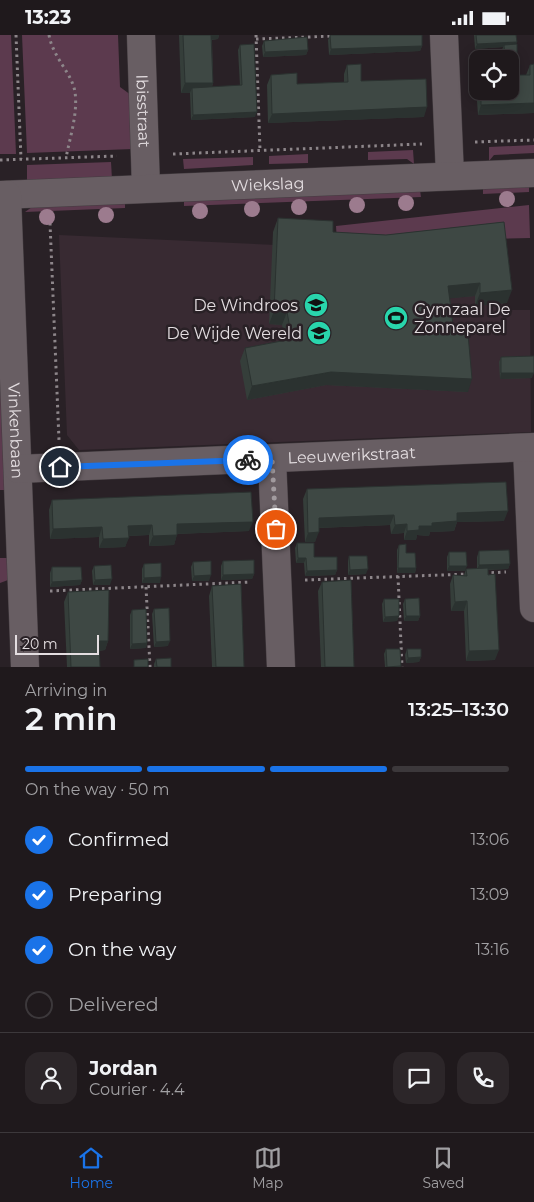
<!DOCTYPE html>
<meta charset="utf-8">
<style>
body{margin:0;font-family:Montserrat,sans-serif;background:#2c2629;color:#f1f3f6;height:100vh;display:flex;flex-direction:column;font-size:19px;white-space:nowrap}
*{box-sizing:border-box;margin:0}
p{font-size:16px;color:#a1a0a3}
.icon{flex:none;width:28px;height:28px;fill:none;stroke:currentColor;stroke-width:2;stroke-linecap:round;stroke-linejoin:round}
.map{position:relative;height:632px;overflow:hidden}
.drawer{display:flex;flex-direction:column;background:#1f191c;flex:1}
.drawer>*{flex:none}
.buttons{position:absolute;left:469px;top:15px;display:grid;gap:10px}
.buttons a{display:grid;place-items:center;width:50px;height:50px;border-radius:10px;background:#1f191c;box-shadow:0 2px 12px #0003,0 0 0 1px #3c383b;font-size:25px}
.scale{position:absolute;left:15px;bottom:12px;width:84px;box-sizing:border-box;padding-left:5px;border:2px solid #e3dde0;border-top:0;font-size:14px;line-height:18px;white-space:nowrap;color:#e3dde0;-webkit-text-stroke:4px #292126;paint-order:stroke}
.pin{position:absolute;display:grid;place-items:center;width:42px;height:42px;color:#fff;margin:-21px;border:2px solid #fff;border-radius:50%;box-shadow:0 1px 5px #0007}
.courier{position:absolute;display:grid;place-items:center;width:50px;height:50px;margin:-25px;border:4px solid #1a73e8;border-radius:50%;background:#fff;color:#222;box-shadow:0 1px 6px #0007}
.overview em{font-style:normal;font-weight:600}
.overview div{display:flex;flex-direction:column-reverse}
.overview{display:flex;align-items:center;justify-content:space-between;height:85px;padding:0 25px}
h1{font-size:32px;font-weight:600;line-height:38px}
.bar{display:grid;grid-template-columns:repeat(4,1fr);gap:8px 5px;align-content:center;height:60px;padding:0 25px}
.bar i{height:6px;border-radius:4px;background:#3c383b}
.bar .current{background:#1a73e8}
.bar p{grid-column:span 4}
.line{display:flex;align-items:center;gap:12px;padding:0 25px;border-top:1px solid #3c383b}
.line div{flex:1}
.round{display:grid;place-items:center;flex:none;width:52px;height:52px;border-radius:15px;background:#2c2629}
ol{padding:0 25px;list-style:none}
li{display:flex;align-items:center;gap:15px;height:55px}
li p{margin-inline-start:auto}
li .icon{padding:5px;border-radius:50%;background:#1a73e8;color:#fff;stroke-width:4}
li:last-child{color:#a1a0a3}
li i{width:28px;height:28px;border:2px solid #3c383b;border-radius:50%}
.status{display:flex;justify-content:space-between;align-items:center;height:35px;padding:0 25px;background:#1f191c;direction:ltr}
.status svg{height:14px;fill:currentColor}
.tab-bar{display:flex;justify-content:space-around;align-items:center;height:70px;border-top:1px solid #3c383b;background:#1f191c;font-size:14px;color:#a1a0a3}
.tab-bar a{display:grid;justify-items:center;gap:2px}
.tab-bar .current{color:#1a73e8}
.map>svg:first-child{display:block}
.built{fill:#382a32}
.green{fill:#5c3a4e}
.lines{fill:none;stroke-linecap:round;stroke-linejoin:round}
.minor-casing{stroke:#443d41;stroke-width:29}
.path{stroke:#8d868a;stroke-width:3;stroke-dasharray:2.5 4;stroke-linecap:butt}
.minor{stroke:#685e63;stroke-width:28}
.tree{fill:#9c7b8e}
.wall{fill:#353e3a}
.shaded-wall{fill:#2b3230}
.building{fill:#3e4844;stroke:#2b3230}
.done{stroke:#a29b9f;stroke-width:5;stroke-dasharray:0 9}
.route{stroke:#1a73e8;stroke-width:6}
.labels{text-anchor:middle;stroke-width:5;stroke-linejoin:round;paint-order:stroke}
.street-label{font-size:16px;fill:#e3dde0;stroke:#292126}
.poi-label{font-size:16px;fill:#e3dde0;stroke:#292126;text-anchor:end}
</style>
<div class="status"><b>13:23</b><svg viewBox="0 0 49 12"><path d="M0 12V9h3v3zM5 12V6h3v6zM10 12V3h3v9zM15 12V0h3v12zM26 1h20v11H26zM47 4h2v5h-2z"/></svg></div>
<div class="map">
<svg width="534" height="632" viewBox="0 0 534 632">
<rect width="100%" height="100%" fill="#292126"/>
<path class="built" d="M 59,200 L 276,210 L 503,268 L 504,275 L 530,275 L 531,397 L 79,415 L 67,400 Z"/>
<g class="green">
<path d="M 0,0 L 11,0 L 16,119 L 0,119 Z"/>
<path d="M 22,0 L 118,0 L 120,52 L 131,60 L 133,114 L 27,118 Z"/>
<path d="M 534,110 L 534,118 L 494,120 L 489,126 L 489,112 Z"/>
<path d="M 413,115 L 414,129 L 407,124 L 368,125 L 368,117 Z"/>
<path d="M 308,119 L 308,128 L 269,129 L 269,121 Z"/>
<path d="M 253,122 L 253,130 L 184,134 L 183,124 Z"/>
<path d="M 111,127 L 112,144 L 27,147 L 27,130 Z"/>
<path d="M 529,150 L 529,157 L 483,159 L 483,152 Z"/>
<path d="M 420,155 L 421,162 L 184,171 L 184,164 Z"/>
<path d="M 125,166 L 125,173 L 25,177 L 32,172 Z"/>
<path d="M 529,170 L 530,203 L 337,208 L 336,191 Z"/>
<path d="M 0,318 L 6,455 L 0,455 Z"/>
<path d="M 0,523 L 7,523 L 8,545 L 0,548 Z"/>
</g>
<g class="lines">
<g class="minor-casing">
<g id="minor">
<path id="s1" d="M 141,0 L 146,153"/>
<path d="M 444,0 L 450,141"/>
<path id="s2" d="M 0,160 L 534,138"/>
<path id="s3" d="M 7,160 L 25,632"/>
<path d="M 527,413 L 534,573"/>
<path d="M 272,424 L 281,632"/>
<path id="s4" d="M 18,434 L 534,412"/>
</g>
</g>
<g class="path">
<path d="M 16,0 L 21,124"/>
<path d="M 49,0 C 53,23 72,38 75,57 C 78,78 70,102 66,123"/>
<path d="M 256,0 L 260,115"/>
<path d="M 256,4 L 333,1"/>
<path d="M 475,107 L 534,105"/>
<path d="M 173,119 L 422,109"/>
<path d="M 0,125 L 117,121"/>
<path d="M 50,188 L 59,405"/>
<path d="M 485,538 L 506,537"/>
<path d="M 398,541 L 402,632"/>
<path d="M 305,545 L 468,539"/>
<path d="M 146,552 L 150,632"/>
<path d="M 50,556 L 251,547"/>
</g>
<use href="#minor" class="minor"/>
</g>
<g class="tree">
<circle cx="507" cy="164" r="8"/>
<circle cx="406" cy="168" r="8"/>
<circle cx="357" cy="170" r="8"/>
<circle cx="299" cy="172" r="8"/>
<circle cx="252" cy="174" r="8"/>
<circle cx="200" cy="176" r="8"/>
<circle cx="106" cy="180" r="8"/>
<circle cx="47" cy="182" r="8"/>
</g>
<g class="wall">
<path d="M 179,0 L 219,0 L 218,4 L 212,5 L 213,48 L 212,52 L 240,51 L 238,15 L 240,10 L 255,82 L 191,85 L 190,58 L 181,58 Z"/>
<path d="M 330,0 L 422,11 L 420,16 L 329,20 L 328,5 Z"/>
<path d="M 474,0 L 516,0 L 516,9 L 517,28 L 516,31 L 517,40 L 526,40 L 530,30 L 534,78 L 478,80 L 476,52 L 478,49 L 478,56 L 510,56 L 503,24 L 502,15 L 503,12 L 475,14 Z"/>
<path d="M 264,6 L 308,15 L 306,20 L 263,22 L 262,11 Z"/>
<path d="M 347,30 L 361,46 L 424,82 L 268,88 L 267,50 L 271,40 L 297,49 L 344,47 L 344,39 Z"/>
<path d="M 278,183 L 333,197 L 386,200 L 504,187 L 507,268 L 475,271 L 475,261 L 450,263 L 454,298 L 468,357 L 326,350 L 247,365 L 240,326 L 245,313 L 285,305 L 282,290 L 269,289 L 273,197 Z"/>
<path d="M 501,322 L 532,343 L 500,344 L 499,327 Z"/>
<path d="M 307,454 L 504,486 L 457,487 L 454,496 L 430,497 L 429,501 L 417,500 L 416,505 L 404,505 L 404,498 L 391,499 L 390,490 L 319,493 L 315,507 L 305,507 L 303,464 Z"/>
<path d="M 52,465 L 249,496 L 177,499 L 174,510 L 149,511 L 149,500 L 129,501 L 125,512 L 99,513 L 99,502 L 50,504 L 49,475 Z"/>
<path d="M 297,508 L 314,522 L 337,535 L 335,540 L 305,541 L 304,528 L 296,528 L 295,513 Z"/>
<path d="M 399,510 L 406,518 L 416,533 L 415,538 L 397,538 L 397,515 Z"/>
<path d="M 479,516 L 510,529 L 508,534 L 488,535 L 495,625 L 466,626 L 464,576 L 451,576 L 450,549 L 453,540 L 464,540 L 466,534 L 477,534 L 477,522 Z"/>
<path d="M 449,517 L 465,536 L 447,536 L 447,522 Z"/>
<path d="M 349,521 L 366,539 L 348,540 L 348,526 Z"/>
<path d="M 223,526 L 254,539 L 252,544 L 221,545 L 221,531 Z"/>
<path d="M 193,527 L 209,546 L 192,546 L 191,532 Z"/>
<path d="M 144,529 L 160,548 L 142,548 L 142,534 Z"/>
<path d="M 94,531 L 110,550 L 93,550 L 92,536 Z"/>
<path d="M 52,532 L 82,545 L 80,550 L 50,552 L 50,538 Z"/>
<path d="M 322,547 L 354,632 L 321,632 L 318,556 Z"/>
<path d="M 212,551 L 244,632 L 212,632 L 209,561 Z"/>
<path d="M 68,557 L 108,606 L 105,615 L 99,616 L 100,632 L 67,632 L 64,567 Z"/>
<path d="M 384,564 L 399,581 L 397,586 L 383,587 L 382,569 Z"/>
<path d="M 405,564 L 420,581 L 418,586 L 404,586 L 403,569 Z"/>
<path d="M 154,574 L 168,611 L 154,612 L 152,579 Z"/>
<path d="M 132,575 L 147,608 L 146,613 L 130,614 L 130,580 Z"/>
<path d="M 386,614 L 401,632 L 385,632 L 384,619 Z"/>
<path d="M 407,614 L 421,622 L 419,627 L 406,628 L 405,620 Z"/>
<path d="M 156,624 L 171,632 L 154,632 L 154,629 Z"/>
</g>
<g class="shaded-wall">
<path d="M 209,0 L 219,0 L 218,4 L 208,5 Z"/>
<path d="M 517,7 L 515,12 L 504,10 L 503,12 L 475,14 L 477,9 Z"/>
<path d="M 422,11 L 420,16 L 329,20 L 331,14 Z"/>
<path d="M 308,15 L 306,20 L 263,22 L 265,17 Z"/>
<path d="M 185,48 L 213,48 L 210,57 L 192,53 L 190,58 L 181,58 Z"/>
<path d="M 534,68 L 534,78 L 478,80 L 481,70 Z"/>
<path d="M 427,72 L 424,82 L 268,88 L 272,79 Z"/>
<path d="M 257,77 L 255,82 L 191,85 L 193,80 Z"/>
<path d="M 480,248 L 475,261 L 444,264 L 448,251 Z"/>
<path d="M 512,255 L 507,268 L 475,271 L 480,258 Z"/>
<path d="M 274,276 L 287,277 L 282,290 L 269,289 Z"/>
<path d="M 331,337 L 472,344 L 468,357 L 326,350 L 247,365 L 252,351 Z"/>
<path d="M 501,338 L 534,338 L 532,343 L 500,344 Z"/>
<path d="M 508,476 L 504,486 L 457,487 L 454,496 L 430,497 L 429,501 L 417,500 L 416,505 L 404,505 L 407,496 L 419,491 L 432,488 L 457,478 Z"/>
<path d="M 394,480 L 390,490 L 315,493 L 319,483 Z"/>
<path d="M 253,487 L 249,496 L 173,499 L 177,489 Z"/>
<path d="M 407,489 L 404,498 L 391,499 L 395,490 Z"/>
<path d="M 152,490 L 149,500 L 125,501 L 128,491 Z"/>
<path d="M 102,492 L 99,502 L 50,504 L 53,494 Z"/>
<path d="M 319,497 L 315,507 L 305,507 L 308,498 Z"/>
<path d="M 177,500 L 174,510 L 149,511 L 153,501 Z"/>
<path d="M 129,503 L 125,512 L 99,513 L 103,504 Z"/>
<path d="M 298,523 L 306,523 L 304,528 L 296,528 Z"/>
<path d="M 510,529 L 508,534 L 477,535 L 479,530 Z"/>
<path d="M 449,531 L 467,531 L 465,536 L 447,536 Z"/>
<path d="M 398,533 L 416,533 L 415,538 L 397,538 Z"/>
<path d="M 368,534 L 366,539 L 348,540 L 350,535 Z"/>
<path d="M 337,535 L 335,540 L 305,541 L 307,536 Z"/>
<path d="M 254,539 L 252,544 L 221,545 L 223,540 Z"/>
<path d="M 211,540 L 209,546 L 192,546 L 194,541 Z"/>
<path d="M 161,542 L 160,548 L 142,548 L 144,543 Z"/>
<path d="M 112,544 L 110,550 L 93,550 L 95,545 Z"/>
<path d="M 82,545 L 80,550 L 50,552 L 52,547 Z"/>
<path d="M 467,566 L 464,576 L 451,576 L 455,567 Z"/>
<path d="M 399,581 L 397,586 L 383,587 L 385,582 Z"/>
<path d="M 406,581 L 420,581 L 418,586 L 404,586 Z"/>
<path d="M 99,606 L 108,606 L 105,615 L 95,616 Z"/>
<path d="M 170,606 L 168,611 L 154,612 L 156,607 Z"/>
<path d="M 147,608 L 146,613 L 130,614 L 132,609 Z"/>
<path d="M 499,615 L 495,625 L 466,626 L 469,616 Z"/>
<path d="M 421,622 L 419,627 L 406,628 L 408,623 Z"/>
</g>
<g class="building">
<path d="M 183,0 L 211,0 L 213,48 L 185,48 Z"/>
<path d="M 330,0 L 422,0 L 422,11 L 331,14 Z"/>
<path d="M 476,0 L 516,0 L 517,7 L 477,9 Z"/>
<path d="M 307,2 L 308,15 L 265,17 L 264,6 Z"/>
<path d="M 254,9 L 257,77 L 193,80 L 192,53 L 242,50 L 240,10 Z"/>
<path d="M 517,9 L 517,28 L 516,28 L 516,23 L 505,24 L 504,10 Z"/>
<path d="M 516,23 L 517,40 L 530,40 L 530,30 L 534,29 L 534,68 L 481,70 L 481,56 L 510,56 L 510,24 L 502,24 Z"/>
<path d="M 361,29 L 361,46 L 426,44 L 427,72 L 272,79 L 271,40 L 297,38 L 297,49 L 348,47 L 347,30 Z"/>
<path d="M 278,183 L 333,186 L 333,197 L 386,200 L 504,187 L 512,255 L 480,258 L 480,248 L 448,251 L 454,298 L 468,299 L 472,344 L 331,337 L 252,351 L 245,313 L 292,304 L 287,277 L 274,276 Z"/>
<path d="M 534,321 L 534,338 L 501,338 L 501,322 Z"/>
<path d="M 506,447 L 508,476 L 457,478 L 457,486 L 432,488 L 432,491 L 419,491 L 419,495 L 407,496 L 407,489 L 395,490 L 394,480 L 319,483 L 319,497 L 308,498 L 307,454 Z"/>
<path d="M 251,457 L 253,487 L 177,489 L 177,500 L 153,501 L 152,490 L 128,491 L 129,503 L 103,504 L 102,492 L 53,494 L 52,465 Z"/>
<path d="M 297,508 L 314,508 L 314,522 L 337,522 L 337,535 L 307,536 L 306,523 L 298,523 Z"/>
<path d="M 406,509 L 406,518 L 415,518 L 416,533 L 398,533 L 399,510 Z"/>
<path d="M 509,515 L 510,529 L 479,530 L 479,516 Z"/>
<path d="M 449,517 L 466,517 L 467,531 L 449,531 Z"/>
<path d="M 349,521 L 367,521 L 368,534 L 350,535 Z"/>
<path d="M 254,525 L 254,539 L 223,540 L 223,526 Z"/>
<path d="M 211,526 L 211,540 L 194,541 L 193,527 Z"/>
<path d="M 161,528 L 161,542 L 144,543 L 144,529 Z"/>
<path d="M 111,530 L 112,544 L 95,545 L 94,531 Z"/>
<path d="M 52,532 L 81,532 L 82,545 L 52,547 Z"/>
<path d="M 488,533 L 488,540 L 495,539 L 499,615 L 469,616 L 467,566 L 455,567 L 453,540 L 467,541 L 466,534 Z"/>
<path d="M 351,545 L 354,632 L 325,632 L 322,547 Z"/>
<path d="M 241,549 L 244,632 L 216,632 L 212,551 Z"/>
<path d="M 109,555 L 108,606 L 99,606 L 100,632 L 71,632 L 68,557 Z"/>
<path d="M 419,563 L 420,581 L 406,581 L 405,564 Z"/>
<path d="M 384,564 L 399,564 L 399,581 L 385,582 Z"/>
<path d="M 169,573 L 170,606 L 156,607 L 154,574 Z"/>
<path d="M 146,574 L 147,608 L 132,609 L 132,575 Z"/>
<path d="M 386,614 L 400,614 L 401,631 L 387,632 Z"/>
<path d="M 407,614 L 421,614 L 421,622 L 408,623 Z"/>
<path d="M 171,623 L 171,632 L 157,632 L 156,624 Z"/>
<path d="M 148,624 L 148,632 L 134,632 L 134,625 Z"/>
</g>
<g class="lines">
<path class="done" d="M 248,425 L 272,424 L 276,494"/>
<path class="route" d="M 60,432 L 248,425"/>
</g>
<defs>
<g id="school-disc" transform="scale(1.25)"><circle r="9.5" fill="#29d5ac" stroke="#292126"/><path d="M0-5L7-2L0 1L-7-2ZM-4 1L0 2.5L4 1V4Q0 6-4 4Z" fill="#111"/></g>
<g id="stadium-disc" transform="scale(1.25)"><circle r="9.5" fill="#29d5ac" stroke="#292126"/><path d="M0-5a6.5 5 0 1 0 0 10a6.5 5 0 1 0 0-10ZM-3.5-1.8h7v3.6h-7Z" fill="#111"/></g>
</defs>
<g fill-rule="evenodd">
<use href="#school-disc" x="316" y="270"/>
<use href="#stadium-disc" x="396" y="283"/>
<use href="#school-disc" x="319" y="298"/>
</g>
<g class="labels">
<g class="street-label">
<text dy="6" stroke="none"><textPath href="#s1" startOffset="76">Ibisstraat</textPath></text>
<text dy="6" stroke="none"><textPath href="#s2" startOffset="268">Wiekslag</textPath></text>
<text dy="6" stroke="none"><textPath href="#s3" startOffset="236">Vinkenbaan</textPath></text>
<text dy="6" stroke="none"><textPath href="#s4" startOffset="334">Leeuwerikstraat</textPath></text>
</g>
<g class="poi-label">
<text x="298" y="276">De Windroos</text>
<text x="414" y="280" text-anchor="start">Gymzaal De<tspan x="414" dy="18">Zonneparel</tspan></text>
<text x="302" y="304">De Wijde Wereld</text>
</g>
</g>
</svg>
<div class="buttons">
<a><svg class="icon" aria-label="locate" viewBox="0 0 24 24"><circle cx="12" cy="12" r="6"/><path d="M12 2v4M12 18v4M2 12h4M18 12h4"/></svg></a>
</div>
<div class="scale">20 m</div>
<div class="pin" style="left:276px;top:494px;background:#ea580c"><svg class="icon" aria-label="bag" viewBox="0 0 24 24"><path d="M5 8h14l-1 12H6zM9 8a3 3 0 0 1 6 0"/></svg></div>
<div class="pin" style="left:60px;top:432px;background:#1f2937"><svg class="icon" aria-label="home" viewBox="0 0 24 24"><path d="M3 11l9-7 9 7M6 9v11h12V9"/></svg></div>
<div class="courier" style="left:248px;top:425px"><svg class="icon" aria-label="bike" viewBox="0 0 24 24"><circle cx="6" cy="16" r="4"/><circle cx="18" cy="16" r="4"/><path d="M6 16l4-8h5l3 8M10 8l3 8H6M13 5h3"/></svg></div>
</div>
<section class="drawer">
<div class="overview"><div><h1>2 min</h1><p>Arriving in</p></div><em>13:25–13:30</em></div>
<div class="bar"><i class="current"></i><i class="current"></i><i class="current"></i><i></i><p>On the way · 50 m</p></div>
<ol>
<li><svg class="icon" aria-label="check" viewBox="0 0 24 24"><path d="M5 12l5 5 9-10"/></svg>Confirmed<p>13:06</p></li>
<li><svg class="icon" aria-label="check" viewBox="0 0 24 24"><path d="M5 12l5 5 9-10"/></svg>Preparing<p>13:09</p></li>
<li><svg class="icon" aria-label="check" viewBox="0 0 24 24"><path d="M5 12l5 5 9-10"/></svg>On the way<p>13:16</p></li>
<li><i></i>Delivered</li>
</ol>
<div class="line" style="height:90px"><a class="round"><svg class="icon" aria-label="person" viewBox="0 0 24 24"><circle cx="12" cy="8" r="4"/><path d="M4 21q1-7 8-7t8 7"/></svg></a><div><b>Jordan</b><p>Courier · 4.4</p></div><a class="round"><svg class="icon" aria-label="chat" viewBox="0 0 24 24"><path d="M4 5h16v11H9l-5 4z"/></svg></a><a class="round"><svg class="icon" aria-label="phone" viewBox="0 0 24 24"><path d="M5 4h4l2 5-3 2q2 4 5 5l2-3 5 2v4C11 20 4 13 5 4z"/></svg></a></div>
</section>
<nav class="tab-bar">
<a class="current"><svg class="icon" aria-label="home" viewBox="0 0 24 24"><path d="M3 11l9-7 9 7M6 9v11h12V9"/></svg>Home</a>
<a><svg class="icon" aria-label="map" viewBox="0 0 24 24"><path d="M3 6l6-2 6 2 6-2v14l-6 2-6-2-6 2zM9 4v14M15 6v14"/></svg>Map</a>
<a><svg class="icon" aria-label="saved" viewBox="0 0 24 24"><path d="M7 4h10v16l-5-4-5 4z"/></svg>Saved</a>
</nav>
